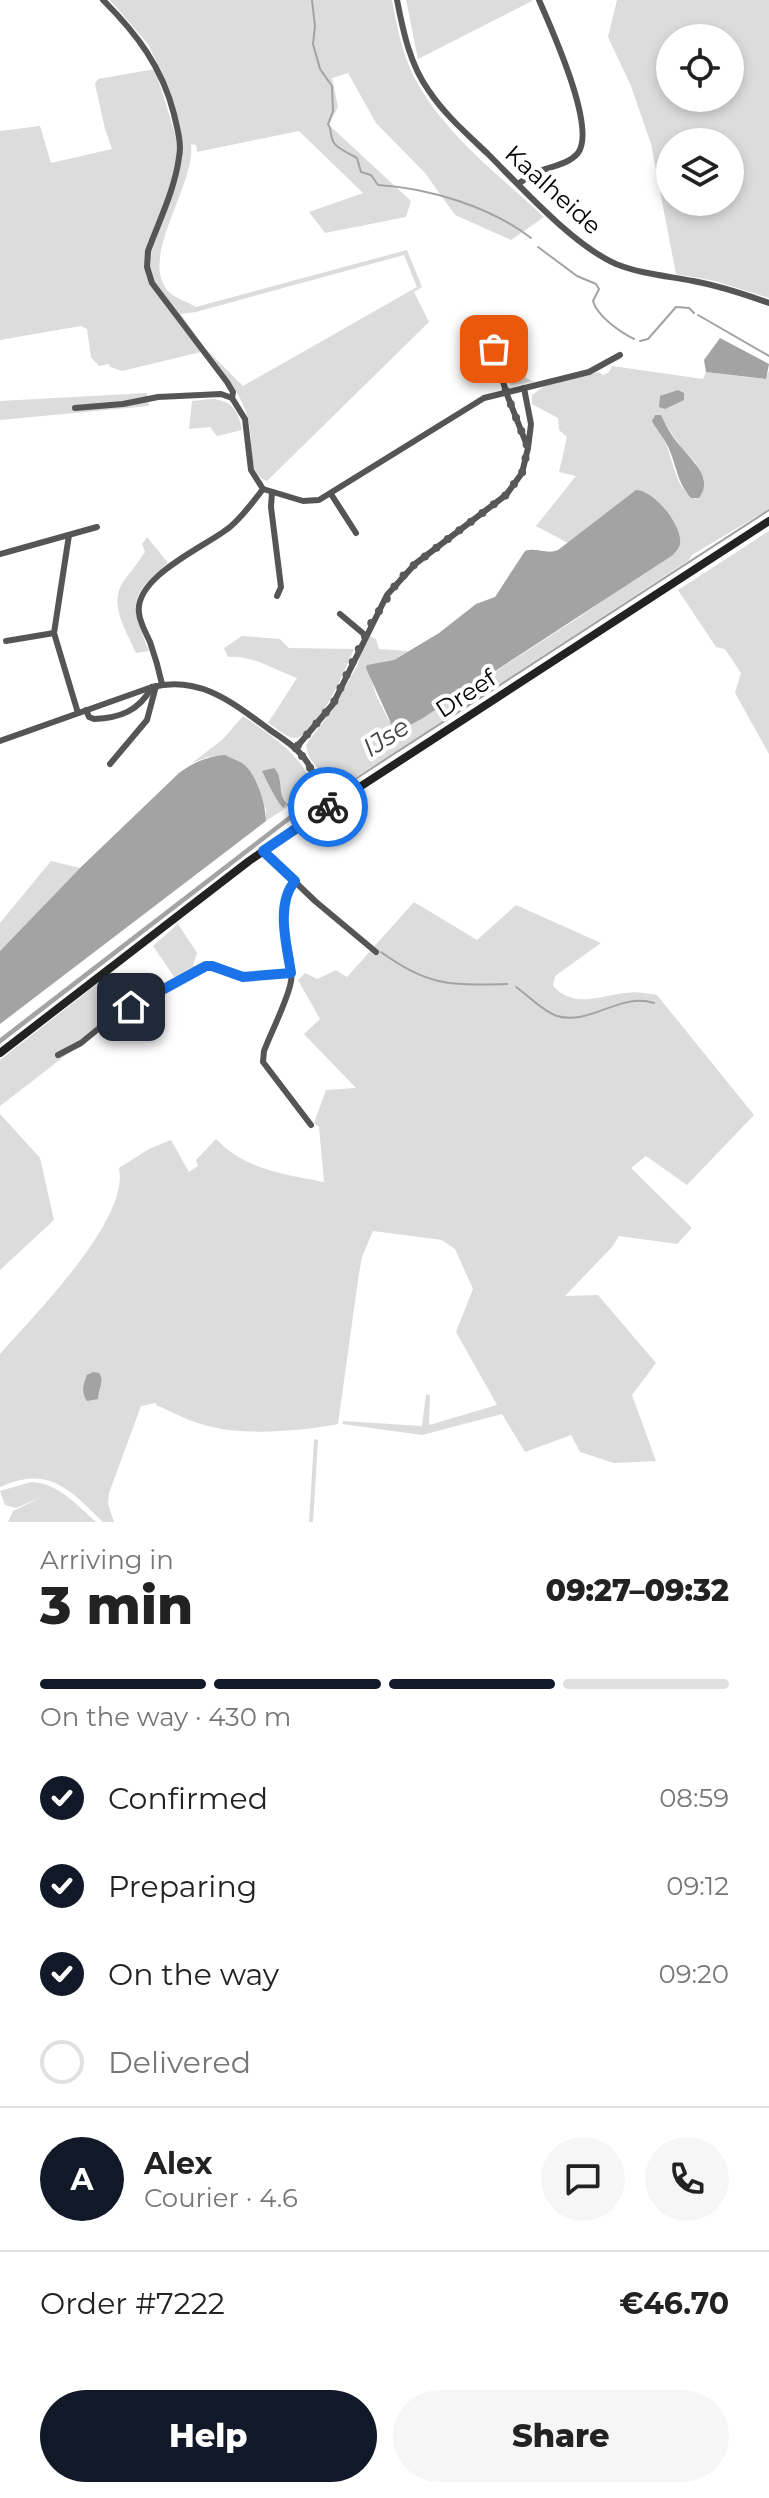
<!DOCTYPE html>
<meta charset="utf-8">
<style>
body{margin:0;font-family:Montserrat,sans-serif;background:#f6f6f6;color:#222;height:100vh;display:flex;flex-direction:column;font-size:30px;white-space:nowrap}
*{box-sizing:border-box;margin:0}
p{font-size:26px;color:#767676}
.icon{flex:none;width:44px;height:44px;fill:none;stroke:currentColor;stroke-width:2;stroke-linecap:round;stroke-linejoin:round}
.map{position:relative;height:1522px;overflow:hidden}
.panel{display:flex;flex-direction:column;background:#fff;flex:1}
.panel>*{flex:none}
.buttons{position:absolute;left:656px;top:24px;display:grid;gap:16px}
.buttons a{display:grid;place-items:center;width:88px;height:88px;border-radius:50%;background:#fff;box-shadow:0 4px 12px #0003;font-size:40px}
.pin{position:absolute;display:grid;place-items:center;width:68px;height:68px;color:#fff;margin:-34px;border-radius:16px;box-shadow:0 4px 12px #0006}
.courier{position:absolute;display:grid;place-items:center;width:80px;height:80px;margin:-40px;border:6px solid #1a73e8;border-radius:50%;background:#fff;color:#222;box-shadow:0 2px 10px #0007}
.head em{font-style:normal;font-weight:800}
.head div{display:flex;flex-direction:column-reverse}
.head{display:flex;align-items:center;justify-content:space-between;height:136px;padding:0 40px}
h1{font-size:52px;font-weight:800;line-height:60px}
.bar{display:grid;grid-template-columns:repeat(4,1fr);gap:12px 8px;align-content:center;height:96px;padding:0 40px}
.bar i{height:10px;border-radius:6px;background:#e0e0e0}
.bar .on{background:#111827}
.bar p{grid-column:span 4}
.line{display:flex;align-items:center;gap:20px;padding:0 40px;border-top:2px solid #e0e0e0}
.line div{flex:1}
.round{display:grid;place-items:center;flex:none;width:84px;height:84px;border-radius:42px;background:#f6f6f6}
ol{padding:0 40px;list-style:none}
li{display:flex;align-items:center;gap:24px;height:88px}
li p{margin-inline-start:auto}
li .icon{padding:8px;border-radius:50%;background:#111827;color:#fff;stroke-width:4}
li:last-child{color:#767676}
li i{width:44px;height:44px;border:4px solid #e0e0e0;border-radius:50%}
.button{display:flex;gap:16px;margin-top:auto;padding:16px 40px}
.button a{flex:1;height:92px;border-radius:48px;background:#111827;color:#fff;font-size:32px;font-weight:800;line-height:92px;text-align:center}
.button a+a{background:#f6f6f6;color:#222}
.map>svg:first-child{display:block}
.green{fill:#dcdcdc;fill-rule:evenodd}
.water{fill:#a3a3a3}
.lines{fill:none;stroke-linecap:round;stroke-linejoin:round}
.stream{stroke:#a3a3a3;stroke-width:2}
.minor{stroke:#555;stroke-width:6}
.secondary{stroke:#222;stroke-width:8}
.done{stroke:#595959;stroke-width:8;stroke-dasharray:0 14.4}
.route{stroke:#1a73e8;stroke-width:10}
.labels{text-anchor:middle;stroke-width:8;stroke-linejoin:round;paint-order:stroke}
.street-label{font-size:24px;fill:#000;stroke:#fff}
.water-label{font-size:26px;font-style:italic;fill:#444;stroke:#fff}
</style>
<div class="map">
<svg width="769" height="1522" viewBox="0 0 769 1522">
<rect width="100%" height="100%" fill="#fff"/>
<g class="green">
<path d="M 110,0 L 392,0 C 397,26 402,53 414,77 C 444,134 498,174 544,217 L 511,240 L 455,215 L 425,173 L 376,123 L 348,73 L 332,78 L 338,107 L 329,125 L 411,201 L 406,217 L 325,233 L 309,212 L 363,193 L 299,131 L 197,152 L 196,145 L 191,144 C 196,186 137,259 169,292 C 175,298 188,302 196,307 L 407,250 L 422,287 L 414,292 L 429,322 L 267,481 C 247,474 253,446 250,429 C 246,398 225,375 207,350 L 243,386 L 417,287 L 404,255 L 196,312 L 181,314 L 205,351 L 122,371 L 110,367 L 109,364 L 99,366 L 91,357 L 87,329 L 81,326 L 0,340 L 0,131 L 40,126 L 51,163 L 112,149 L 105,129 L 95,84 L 98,79 L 155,69 L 176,137 L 161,71 L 148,44 Z"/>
<path d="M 406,0 L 532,0 L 532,1 L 418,59 Z"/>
<path d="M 617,0 L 769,0 L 769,298 L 715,281 L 676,274 L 651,144 L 631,86 L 608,37 ZM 670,38 L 730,38 L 730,98 L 670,98 ZM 670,142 L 730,142 L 730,202 L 670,202 Z"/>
<path d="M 501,347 L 505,349 L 510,361 L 519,360 L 526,378 L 535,382 L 511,385 L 499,350 Z"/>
<path d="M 612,366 L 703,379 L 706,372 L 765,379 L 769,371 L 769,509 L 692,555 L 689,560 L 396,752 L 343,785 L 332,787 L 309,757 L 306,745 L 334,707 L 358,664 L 362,649 L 370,636 L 376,639 L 379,649 L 408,651 L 389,663 L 367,665 L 376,695 L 389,721 L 423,718 L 578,618 L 679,548 L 679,535 L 671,519 L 598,520 L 568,543 L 536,526 L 576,476 L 559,472 L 567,437 L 559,430 L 558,418 L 532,404 L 532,395 L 546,385 L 599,372 L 603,375 L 609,372 ZM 665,423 L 681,448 L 695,462 L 704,480 L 696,499 C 669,487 676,447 655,428 Z"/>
<path d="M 147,393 L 149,406 L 0,420 L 0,401 Z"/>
<path d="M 212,399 C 232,400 239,412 242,430 L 217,436 L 210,427 L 189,429 L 192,401 Z"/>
<path d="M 769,531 L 769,754 L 735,693 L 741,673 L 725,649 L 716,647 L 678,590 Z"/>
<path d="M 147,537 L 168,563 C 127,597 131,604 149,651 L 136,653 C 127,632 108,604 123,582 C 130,572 138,563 145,552 L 142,544 Z"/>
<path d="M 242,636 L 280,639 L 289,648 L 354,649 C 346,668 318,734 296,738 C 288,739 275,727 268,723 L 297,678 C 273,670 254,655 228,657 L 224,648 Z"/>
<path d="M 243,716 C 271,736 304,755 314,790 L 266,821 L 266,808 L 208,757 L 192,763 L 223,739 Z"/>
<path d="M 51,861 L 80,868 L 0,951 L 0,923 Z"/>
<path d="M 414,902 L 477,940 L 516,905 L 601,943 L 555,976 L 553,986 C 575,1009 598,996 625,993 C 636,991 647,993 657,995 L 754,1115 L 687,1185 L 646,1156 L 631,1168 L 692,1228 L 677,1244 L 619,1236 L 612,1247 L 565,1296 L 598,1295 L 656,1363 L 632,1395 L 656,1461 L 614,1463 L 580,1452 L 571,1435 L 525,1452 L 502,1414 L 422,1435 L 342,1424 L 343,1421 L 422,1426 L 426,1394 L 430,1395 L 429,1425 L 497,1405 L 456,1332 L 473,1289 L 455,1249 L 442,1240 L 373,1231 L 362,1257 L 359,1273 L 338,1424 C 302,1431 244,1436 208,1426 C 190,1422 173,1412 156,1405 L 156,1403 L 141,1406 L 109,1493 L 108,1504 L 114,1522 L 103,1522 C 69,1489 49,1465 0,1487 L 0,1354 C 33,1316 130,1220 119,1168 L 149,1149 L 171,1140 L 189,1172 L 198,1166 L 196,1160 L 216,1139 C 246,1170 283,1174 324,1182 L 319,1127 L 314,1123 L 326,1090 L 356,1088 L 304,1034 L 320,1019 L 298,980 L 305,973 L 317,979 L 336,970 L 347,977 Z"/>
<path d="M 178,924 L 197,953 L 193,965 L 196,967 L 177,981 L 153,946 Z"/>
<path d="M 112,979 L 131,1006 C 86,1038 44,1073 0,1106 L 0,1060 L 101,981 Z"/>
<path d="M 0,1114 L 40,1158 L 54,1220 L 0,1270 Z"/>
<path d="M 314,1439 L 318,1440 L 313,1522 L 309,1522 Z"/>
<path d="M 31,1482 C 58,1483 77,1505 96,1522 L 8,1522 L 13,1511 L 44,1496 L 16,1508 L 5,1505 L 0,1491 Z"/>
</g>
<g class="water">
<path d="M 720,338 L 769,364 L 766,379 L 706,372 L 704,360 Z"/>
<path d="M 678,390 L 684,393 L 684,400 L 665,409 L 659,407 L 660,396 Z"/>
<path d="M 655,415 L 661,415 C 666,426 674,440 682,448 C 693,462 714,479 699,498 L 691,498 C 677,482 677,467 669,449 C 665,439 657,431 652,421 Z"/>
<path d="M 636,490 C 654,490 683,526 680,544 C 679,549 676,551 673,555 L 423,718 L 399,731 L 394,730 L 366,668 L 367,665 L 394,660 L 439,633 L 476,604 L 495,597 L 525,551 C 537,547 547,555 558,550 Z"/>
<path d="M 225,755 C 230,758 237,760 242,763 C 256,772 266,805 266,821 L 0,1024 L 0,951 L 80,868 L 179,773 C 194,762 206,757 225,755 Z"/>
<path d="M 274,768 C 284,779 277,792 286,803 L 284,808 C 278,805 266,779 262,771 Z"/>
<path d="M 317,794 L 318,799 L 0,1044 L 0,1038 Z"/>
<path d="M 93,1372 L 99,1373 C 105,1381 98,1389 98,1399 L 87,1401 C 81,1392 83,1385 87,1375 Z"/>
</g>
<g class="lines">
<g class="stream">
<path d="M 312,0 L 315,26 L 313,44 L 320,69 L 332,86 L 333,111 L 328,124 C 332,130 330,137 334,143 C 338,149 350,154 357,158 L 361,172 L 371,175 L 378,185 C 429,188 491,207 531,238"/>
<path d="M 538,247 L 577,276 L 596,284 L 599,289 L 593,301 C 597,316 620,332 634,339"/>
<path d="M 698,315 L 769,356"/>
<path d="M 640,341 L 648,339 L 676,307 L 689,308 L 694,313"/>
<path d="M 327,784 L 328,786"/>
<path d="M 324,792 L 340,789 L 769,510"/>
<path d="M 287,805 L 314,787"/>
<path d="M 381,952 C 429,987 451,985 507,984"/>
<path d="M 516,987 C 529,996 542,1011 557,1016 C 590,1026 620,992 654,1003"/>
</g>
<g class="minor">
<path d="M 103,0 C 137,34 162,67 174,114 C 177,128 182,143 179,157 C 175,189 159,221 148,251 L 147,267 L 152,283 L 227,382 L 233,392 L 232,398"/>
<path d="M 397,0 C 403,31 410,65 429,91 C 445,115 467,134 487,153 C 521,187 573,245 616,264 C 641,274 667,276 693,281 C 720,286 744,294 769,303"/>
<path d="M 518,184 C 523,181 528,176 533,174 C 548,166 567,166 578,153 C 597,128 551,28 539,0"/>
<path d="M 515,360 L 507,342 L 502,341 L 494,349 L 506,392 L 528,448 L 531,424 L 524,388"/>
<path d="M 75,408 L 123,404 L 158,397 L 221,394 L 232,398 L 245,419 L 251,470 L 263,489"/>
<path d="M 263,489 L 303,501 L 319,500 L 484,398 L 589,372 L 620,355"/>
<path d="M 272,492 L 271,507 L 281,587 L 277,596"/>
<path d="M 331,494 L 356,533"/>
<path d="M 69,535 L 54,633 L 78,713"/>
<path d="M 0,554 L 97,527"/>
<path d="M 340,614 L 365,635"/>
<path d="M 6,641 L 54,633"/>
<path d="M 162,684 C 159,670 155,656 150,642 C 146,633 140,623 139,613 C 134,576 207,546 230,527 C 243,516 253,502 263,489"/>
<path d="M 86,710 L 89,717 L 94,719 C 120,718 139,711 152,687"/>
<path d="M 0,741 L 152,687 C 200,675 233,703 270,730 C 283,739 298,748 307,762 C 317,776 319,793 328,807"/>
<path d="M 295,749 L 333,704 L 387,595 L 415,564 L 506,495 L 522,473 L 528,448"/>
<path d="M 110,764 L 147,720 L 156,686"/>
<path d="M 263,851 L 315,901 L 376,952"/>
<path d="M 295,881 C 268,911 299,955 290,986 C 284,1008 272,1030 264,1051 L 263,1062 L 311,1125"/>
<path d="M 58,1055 L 81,1043 L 109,1020 L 154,996 L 200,967 L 212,966 L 243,977 L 291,973"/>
</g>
<path class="secondary" d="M 0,1053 L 249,861 L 295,829 L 769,521"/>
</g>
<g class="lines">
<path class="done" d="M 328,807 L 307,761 L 295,749 L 333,704 L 370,625 L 398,581 L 415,564 L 506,495 L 522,473 L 528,448 L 506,392 L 494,349"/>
<path class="route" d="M 131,1007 L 206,966 L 212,966 L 243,977 L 291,973 C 287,946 275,904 295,881 L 263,851 L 328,807"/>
</g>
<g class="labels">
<g class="street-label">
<text transform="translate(553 190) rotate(42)" y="8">Kaalheide</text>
<text transform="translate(466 694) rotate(-33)" y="8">Dreef</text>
</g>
<g class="water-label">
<text transform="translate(386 737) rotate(-33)" y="9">IJse</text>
</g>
</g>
</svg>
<div class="buttons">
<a><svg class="icon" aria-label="locate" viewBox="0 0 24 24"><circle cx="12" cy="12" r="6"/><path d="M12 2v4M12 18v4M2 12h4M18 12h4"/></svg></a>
<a><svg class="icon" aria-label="layers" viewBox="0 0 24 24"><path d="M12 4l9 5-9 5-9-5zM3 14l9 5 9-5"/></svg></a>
</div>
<div class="pin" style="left:494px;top:349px;background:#ea580c"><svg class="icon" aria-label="bag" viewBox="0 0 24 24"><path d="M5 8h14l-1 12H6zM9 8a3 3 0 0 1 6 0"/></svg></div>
<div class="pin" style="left:131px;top:1007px;background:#1f2937"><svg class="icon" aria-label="home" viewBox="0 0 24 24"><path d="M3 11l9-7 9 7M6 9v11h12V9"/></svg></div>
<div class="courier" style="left:328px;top:807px"><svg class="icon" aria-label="bike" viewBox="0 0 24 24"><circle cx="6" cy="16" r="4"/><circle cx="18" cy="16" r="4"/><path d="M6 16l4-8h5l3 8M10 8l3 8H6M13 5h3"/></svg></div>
</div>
<section class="panel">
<div class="head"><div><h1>3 min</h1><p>Arriving in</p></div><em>09:27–09:32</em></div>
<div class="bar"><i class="on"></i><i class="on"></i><i class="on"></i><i></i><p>On the way · 430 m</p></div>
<ol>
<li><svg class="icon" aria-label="check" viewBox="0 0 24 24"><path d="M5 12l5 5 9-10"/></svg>Confirmed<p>08:59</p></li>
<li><svg class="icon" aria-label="check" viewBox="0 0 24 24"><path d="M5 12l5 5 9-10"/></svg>Preparing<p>09:12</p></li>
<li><svg class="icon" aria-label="check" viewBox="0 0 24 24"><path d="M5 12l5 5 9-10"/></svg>On the way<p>09:20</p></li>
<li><i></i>Delivered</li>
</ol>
<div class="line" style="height:144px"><b class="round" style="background:#111827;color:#fff">A</b><div><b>Alex</b><p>Courier · 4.6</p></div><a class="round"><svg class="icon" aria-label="chat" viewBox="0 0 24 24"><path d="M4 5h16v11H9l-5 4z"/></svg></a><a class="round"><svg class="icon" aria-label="phone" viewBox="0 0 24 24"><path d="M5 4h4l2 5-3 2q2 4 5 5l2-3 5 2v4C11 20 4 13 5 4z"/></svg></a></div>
<div class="line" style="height:104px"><div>Order #7222</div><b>€46.70</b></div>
<div class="button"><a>Help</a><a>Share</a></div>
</section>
